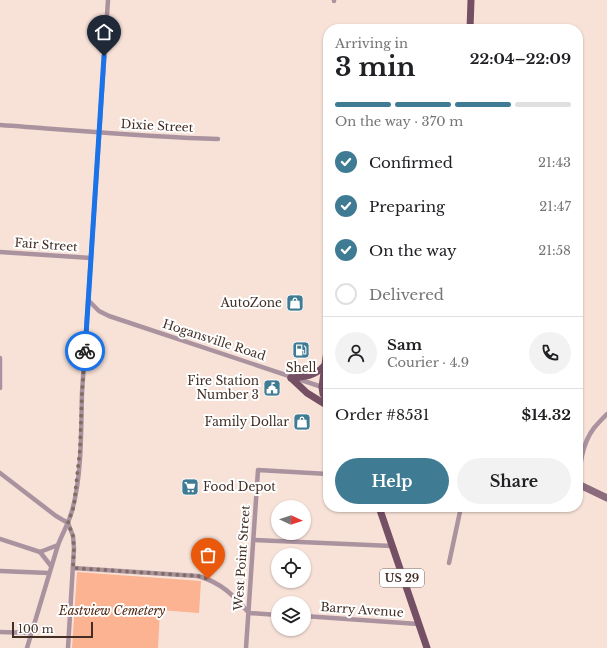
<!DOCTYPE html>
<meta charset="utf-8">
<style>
body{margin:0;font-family:"Libre Baskerville",serif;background:#f2f2f2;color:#202124;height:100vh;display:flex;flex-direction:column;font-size:15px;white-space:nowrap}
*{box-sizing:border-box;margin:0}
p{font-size:13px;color:#757577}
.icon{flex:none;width:22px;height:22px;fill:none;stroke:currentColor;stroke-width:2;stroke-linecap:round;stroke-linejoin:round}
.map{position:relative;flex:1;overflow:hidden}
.panel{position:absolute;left:323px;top:24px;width:260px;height:488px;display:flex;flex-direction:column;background:#fff;border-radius:16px;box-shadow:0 1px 3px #0004}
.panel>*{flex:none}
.needle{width:26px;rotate:93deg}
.fabs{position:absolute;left:271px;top:500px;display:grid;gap:8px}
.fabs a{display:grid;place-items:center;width:40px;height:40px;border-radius:50%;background:#fff;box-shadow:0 1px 3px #0004;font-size:20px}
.scale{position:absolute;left:12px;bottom:10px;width:81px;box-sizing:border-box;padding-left:4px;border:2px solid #432e25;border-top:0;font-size:11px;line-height:14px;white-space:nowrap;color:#432e25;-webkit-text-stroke:3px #fff;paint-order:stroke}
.pin{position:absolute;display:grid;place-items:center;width:34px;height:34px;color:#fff;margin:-41px -17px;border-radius:50% 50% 50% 0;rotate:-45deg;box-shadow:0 0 4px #0007}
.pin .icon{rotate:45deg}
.courier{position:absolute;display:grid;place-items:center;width:40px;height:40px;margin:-20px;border:3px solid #1a73e8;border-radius:50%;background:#fff;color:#222;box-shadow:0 1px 5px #0007}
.head em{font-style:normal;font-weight:700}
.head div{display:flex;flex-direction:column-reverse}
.head{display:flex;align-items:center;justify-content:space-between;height:68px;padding:0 12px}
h1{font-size:26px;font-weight:700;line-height:30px}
.bar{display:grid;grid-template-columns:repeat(4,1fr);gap:6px 4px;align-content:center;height:48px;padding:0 12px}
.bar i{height:5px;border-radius:3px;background:#e0e0e0}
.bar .active{background:#3f7b93}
.bar p{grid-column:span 4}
.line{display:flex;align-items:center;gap:10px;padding:0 12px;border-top:1px solid #e0e0e0}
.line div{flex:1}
.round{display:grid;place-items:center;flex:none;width:42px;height:42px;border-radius:21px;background:#f2f2f2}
ol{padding:0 12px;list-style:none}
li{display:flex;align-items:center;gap:12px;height:44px}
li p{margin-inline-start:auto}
li .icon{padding:4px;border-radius:50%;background:#3f7b93;color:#fff;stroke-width:4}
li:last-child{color:#757577}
li i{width:22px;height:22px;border:2px solid #e0e0e0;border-radius:50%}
.action{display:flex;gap:8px;margin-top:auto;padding:8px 12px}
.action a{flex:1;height:46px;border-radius:24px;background:#3f7b93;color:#fff;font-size:16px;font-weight:700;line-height:46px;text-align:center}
.action a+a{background:#f2f2f2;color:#202124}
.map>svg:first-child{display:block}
.green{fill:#fbb391}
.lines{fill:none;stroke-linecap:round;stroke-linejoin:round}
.street{stroke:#aa939f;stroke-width:4.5}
.secondary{stroke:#8b6b7c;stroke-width:7}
.primary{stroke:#754f63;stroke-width:7}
.done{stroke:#826d64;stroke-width:4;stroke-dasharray:0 7.2}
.route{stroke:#1a73e8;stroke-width:5}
.labels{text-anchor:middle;stroke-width:4;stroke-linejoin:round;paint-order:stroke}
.shield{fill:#fff;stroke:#7b6d66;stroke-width:1}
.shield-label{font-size:11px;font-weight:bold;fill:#432e25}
.street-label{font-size:12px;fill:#432e25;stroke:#fff}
.poi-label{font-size:12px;fill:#432e25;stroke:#fff;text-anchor:end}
.park-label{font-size:12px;font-style:italic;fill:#4e230b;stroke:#fff}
</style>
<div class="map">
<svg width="607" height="648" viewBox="0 0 607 648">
<rect width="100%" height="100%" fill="#f8e2d8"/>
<path class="green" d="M 77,572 L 201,581 L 199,613 L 160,610 L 158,648 L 72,648 Z"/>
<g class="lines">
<g class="street">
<path d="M 334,0 L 334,1"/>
<path d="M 0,125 C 73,130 145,137 218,139"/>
<path d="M 0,252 L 91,258"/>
<path d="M 89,301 L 99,311 L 109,316 L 322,387"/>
<path d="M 0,358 L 0,388"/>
<path d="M 0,473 L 56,516 L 68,523"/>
<path d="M 580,485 C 578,467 583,442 594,428 C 598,423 603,418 607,414"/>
<path d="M 0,539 L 40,552 L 58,545"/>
<path d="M 254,540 L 392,546"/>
<path d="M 40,552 L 51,566"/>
<path d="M 449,563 L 461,507"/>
<path d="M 73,568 L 198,576 C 222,583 233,595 249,613 L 278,615"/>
<path d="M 0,571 L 49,573"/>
<path d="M 304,616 L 418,624"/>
<path d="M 0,632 L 31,633"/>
<path d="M 27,648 L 58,545 C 63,532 70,521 73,507 C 82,472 81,429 82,393 L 108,0"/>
<path d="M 68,648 L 74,548 L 73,536 L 68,523"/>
<path d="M 246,648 L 258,470 L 328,474"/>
</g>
<path class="secondary" d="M 578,484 L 607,498"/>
<g class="primary">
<path d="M 470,29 L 471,0"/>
<path d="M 328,343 L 322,387 L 323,394 L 328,402"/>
<path d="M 291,378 L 307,393 L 328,406"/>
<path d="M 291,378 C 304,377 315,376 324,366"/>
<path d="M 379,507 L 427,648"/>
</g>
</g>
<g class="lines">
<path class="done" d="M 85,351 L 82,393 L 80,449 L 76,486 L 74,506 L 68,523 L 73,536 L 74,548 L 73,568 L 198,576 L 208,579"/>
<path class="route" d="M 85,351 L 104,56"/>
</g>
<defs>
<g id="shop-square" transform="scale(0.9)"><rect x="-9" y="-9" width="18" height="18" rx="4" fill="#3f7b93" stroke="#fff"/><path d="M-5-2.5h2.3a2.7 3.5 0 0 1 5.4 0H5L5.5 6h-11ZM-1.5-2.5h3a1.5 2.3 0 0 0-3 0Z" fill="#fff"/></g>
<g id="fuel-square" transform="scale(0.9)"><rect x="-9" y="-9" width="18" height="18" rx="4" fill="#3f7b93" stroke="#fff"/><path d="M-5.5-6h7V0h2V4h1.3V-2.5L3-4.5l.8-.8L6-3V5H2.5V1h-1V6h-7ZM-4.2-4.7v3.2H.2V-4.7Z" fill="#fff"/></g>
<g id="civic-square" transform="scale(0.9)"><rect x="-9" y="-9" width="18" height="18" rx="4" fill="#3f7b93" stroke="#fff"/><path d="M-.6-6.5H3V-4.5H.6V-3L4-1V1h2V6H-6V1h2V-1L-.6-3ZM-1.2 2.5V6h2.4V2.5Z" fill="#fff"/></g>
<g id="supermarket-square" transform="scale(0.9)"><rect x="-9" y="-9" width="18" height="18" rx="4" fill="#3f7b93" stroke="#fff"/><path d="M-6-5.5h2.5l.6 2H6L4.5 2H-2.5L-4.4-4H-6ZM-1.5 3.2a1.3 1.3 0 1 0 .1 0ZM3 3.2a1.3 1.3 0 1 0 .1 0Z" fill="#fff"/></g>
</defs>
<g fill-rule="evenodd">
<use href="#shop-square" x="295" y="303"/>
<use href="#fuel-square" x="301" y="350"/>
<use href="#civic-square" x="272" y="388"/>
<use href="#shop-square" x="302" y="422"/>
<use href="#supermarket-square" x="190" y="487"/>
</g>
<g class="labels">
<rect class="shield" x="380" y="569" width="44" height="18" rx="3"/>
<g class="shield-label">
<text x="402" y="582">US 29</text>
</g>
<g class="street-label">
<text transform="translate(157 126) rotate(3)" y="4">Dixie Street</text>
<text transform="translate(46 245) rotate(4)" y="4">Fair Street</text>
<text transform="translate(214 340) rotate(18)" y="4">Hogansville Road</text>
<text transform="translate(242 558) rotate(-86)" y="4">West Point Street</text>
<text transform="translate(362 610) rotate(4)" y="4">Barry Avenue</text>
</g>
<g class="poi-label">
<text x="282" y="307">AutoZone</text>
<text x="301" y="372" text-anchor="middle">Shell</text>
<text x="259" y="385">Fire Station<tspan x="259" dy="14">Number 3</tspan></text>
<text x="289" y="426">Family Dollar</text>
<text x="203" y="491" text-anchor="start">Food Depot</text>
</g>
<g class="park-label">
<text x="112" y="615">Eastview Cemetery</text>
</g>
</g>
</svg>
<div class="fabs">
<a><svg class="needle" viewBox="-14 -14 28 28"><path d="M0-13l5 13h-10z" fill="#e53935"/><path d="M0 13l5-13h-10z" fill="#757577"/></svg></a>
<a><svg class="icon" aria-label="locate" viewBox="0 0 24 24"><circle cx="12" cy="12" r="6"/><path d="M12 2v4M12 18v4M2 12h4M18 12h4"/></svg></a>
<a><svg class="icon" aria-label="layers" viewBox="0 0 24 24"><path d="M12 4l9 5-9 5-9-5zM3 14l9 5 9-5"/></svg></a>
</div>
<div class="scale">100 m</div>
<div class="pin" style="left:208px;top:579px;background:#ea580c"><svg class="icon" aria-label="bag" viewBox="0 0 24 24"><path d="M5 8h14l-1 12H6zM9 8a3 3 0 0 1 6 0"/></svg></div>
<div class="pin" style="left:104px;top:56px;background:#1f2937"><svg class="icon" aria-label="home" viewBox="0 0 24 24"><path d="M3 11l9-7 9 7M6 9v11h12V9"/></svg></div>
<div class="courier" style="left:85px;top:351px"><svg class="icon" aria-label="bike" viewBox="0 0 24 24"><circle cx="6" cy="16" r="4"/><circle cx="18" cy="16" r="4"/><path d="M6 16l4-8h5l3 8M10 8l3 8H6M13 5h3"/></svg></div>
<section class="panel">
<div class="head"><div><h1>3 min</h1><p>Arriving in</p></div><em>22:04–22:09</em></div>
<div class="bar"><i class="active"></i><i class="active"></i><i class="active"></i><i></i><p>On the way · 370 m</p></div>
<ol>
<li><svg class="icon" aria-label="check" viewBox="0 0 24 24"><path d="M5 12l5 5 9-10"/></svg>Confirmed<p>21:43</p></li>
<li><svg class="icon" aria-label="check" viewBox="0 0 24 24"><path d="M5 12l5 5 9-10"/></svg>Preparing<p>21:47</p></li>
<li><svg class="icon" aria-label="check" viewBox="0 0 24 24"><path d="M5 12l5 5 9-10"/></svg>On the way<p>21:58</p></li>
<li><i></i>Delivered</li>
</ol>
<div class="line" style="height:72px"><a class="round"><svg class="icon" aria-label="person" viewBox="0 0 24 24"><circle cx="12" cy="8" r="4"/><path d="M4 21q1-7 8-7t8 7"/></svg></a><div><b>Sam</b><p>Courier · 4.9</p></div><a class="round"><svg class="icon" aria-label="phone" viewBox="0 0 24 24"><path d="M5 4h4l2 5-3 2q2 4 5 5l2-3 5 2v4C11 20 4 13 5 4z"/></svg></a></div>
<div class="line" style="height:52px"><div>Order #8531</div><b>$14.32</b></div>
<div class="action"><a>Help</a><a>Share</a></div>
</section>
</div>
